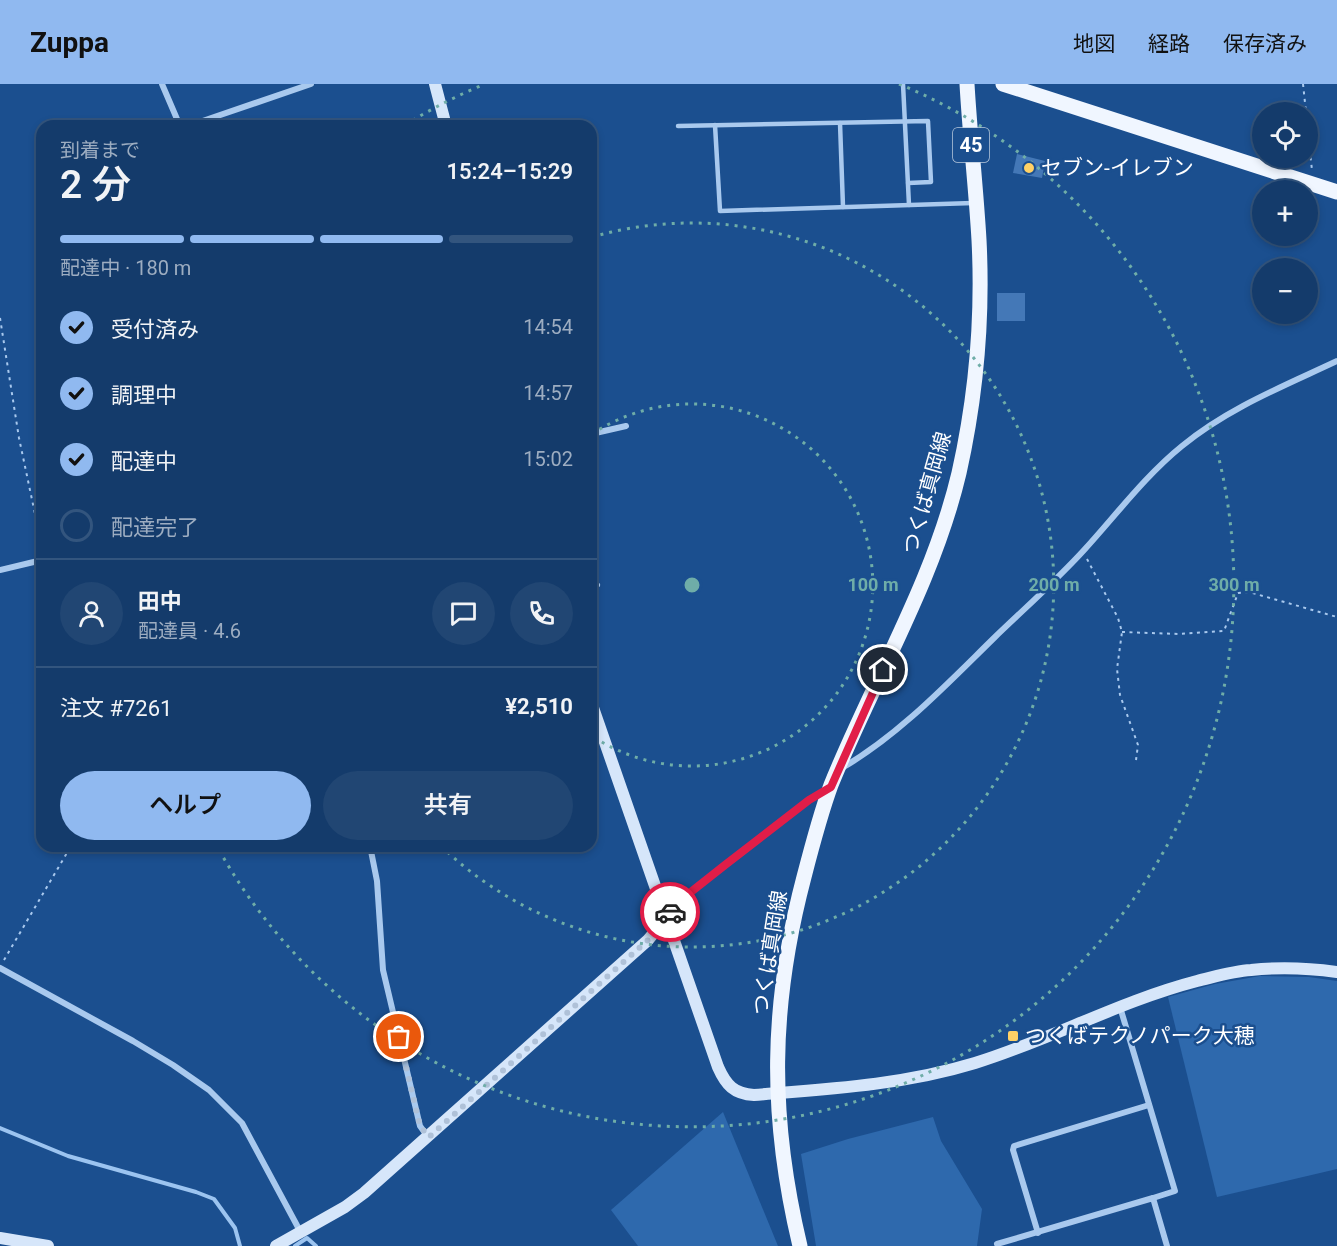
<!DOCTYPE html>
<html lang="ja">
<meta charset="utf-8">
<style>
body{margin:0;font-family:Roboto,"Noto Sans JP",sans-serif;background:#214673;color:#f1f3f6;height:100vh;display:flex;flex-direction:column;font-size:22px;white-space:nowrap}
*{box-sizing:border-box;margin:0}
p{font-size:20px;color:#9dadc1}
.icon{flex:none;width:33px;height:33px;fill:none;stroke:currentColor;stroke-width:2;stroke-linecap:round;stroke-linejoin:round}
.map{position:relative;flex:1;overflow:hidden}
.side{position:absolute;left:36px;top:36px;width:561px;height:732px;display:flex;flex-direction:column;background:#143b6b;border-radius:18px;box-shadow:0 3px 9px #0003,0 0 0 2px #33557e}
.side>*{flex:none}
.controls{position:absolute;left:1252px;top:18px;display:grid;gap:12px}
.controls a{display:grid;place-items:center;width:66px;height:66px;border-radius:50%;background:#143b6b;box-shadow:0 3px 9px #0003,0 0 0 2px #33557e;font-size:30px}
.pin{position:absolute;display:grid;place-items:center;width:51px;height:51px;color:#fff;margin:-26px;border:3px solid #fff;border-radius:50%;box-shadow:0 2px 6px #0007}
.courier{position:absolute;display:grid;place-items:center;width:60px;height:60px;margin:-30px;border:4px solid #e11d48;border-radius:50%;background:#fff;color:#222;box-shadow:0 2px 8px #0007}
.headline em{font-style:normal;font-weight:600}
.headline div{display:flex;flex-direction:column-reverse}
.headline{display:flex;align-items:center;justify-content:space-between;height:102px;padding:0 24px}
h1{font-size:39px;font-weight:600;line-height:45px}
.bar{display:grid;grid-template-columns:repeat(4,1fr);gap:9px 6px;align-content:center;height:72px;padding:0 24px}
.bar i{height:8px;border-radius:4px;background:#33557e}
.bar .active{background:#90b9f0}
.bar p{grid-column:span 4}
.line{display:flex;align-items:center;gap:15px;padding:0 24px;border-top:2px solid #33557e}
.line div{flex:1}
.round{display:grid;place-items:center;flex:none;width:63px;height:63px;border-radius:32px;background:#214673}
ol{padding:0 24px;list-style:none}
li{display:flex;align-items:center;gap:18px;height:66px}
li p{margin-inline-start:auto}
li .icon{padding:6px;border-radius:50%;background:#90b9f0;color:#111;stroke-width:4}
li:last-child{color:#9dadc1}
li i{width:33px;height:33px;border:3px solid #33557e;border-radius:50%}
.button{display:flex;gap:12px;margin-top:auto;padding:12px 24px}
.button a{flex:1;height:69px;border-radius:36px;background:#90b9f0;color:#111;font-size:24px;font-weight:600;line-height:69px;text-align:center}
.button a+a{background:#214673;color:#f1f3f6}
header{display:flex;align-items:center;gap:36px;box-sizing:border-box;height:84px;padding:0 30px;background:#90b9f0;color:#111}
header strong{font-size:28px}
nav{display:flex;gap:33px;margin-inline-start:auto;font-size:21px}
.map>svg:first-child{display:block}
.green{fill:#2e69ad}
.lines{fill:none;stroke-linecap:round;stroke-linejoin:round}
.stream{stroke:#9cc4f0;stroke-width:4}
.building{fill:#4478b7}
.path{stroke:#a9c9ee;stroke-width:2;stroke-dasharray:3 4.5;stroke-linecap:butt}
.lane{stroke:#a9c9ee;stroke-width:4.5}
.street{stroke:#a9c9ee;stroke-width:6}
.secondary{stroke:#d6e6fa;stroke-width:12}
.primary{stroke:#f0f6ff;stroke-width:15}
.done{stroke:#afc1d8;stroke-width:6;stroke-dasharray:0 10.8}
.route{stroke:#e11d48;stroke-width:8}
.ring{fill:none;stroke:#6fada8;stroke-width:3;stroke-dasharray:3 6}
.poi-dot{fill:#ffd166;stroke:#1b4f8f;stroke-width:2}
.labels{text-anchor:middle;stroke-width:5;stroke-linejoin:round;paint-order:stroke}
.shield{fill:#1b4f8f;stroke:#bbcadd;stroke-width:1.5}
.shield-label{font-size:20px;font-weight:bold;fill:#fff}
.poi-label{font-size:21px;fill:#fff;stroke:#1b4f8f;text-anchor:start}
.street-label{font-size:21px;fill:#fff;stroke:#1b4f8f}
.centre{fill:#6fada8;stroke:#1b4f8f;stroke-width:3}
.ring-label{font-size:18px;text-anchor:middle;font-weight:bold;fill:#6fada8;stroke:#1b4f8f;stroke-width:5;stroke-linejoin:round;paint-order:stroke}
</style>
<header>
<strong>Zuppa</strong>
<nav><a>地図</a><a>経路</a><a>保存済み</a></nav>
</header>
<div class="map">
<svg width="1337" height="1162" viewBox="0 0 1337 1162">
<rect width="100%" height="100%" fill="#1b4f8f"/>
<g class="green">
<path d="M 1260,892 L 1309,893 L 1337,897 L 1337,1085 L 1217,1113 L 1168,913 L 1215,900 Z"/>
<path d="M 723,1028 L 778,1162 L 638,1162 L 611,1126 Z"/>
<path d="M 933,1033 L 941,1057 L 982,1125 L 977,1162 L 816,1162 L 801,1070 L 848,1055 Z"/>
</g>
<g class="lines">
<g class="stream">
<path d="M 0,1044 L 68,1072 L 196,1108 L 214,1115 L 235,1144 L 240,1162"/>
<path d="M 295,1162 L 307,1154 L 316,1162"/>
</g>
</g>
<g class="building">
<path d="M 1017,70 L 1045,77 L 1042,94 L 1013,89 Z"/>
<rect x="997" y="209" width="28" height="28"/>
</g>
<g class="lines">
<g class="path">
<path d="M 1303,0 L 1306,28"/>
<path d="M 1308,51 L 1312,86"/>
<path d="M 0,234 L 19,354 L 42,463"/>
<path d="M 1087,475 L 1118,534 L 1122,548 L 1117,585 L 1120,611 L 1138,661 L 1136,676"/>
<path d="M 1122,548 L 1178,550 L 1224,547 L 1238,509 L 1249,508 L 1337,533"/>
<path d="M 4,876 L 71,762"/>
</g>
<g class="lane">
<path d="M 903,0 L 909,121"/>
<path d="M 840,39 L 843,123"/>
<path d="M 715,41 L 720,127 L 973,119"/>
<path d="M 678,42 L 928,37 L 931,98 L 908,99"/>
<path d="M 591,502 L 598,501"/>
</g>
<g class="street">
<path d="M 162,0 L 180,42"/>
<path d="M 188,42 L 311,0"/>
<path d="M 591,350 L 626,342"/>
<path d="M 0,486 L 42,476"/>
<path d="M 842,684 C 899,651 947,600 994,554 C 1024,525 1057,496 1085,465 C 1116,431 1146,391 1182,362 C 1228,324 1284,302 1337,277"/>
<path d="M 370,762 L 377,797 L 383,886 L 420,1042 L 428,1053"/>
<path d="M 667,832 L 682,815 L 809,716 L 825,706"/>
<path d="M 0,884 L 133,957 L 173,981 L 209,1006 L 242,1039 L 300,1147"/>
<path d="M 1120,923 L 1175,1107 L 1153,1114"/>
<path d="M 1038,1149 L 1013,1066 L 1014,1062 L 1149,1021"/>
<path d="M 998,1162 L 997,1160 L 1153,1114 L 1167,1162"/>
</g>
<g class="secondary">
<path d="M 435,0 L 446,42"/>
<path d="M 591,618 L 718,983 C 726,1001 734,1010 754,1011 C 829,1005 903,1001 975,979 C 1050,956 1120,917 1197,897 C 1214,893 1233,887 1251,886 C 1279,883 1308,884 1337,888"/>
<path d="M 0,1154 L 48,1162"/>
<path d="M 276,1162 L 345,1123 L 364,1109 L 648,856 L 667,833"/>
</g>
<g class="primary">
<path d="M 1003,0 L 1337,108"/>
<path d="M 800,1162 C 769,1032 770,922 804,793 C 812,762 820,731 831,701 C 873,597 933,499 959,389 C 976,313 983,234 979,156 C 976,104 970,52 967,0"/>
</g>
</g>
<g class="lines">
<path class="done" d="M 399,953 L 420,1042 L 429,1053 L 648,856 L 670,828"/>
<path class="route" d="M 670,828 L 682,815 L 725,781 L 809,716 L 831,703 L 883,586"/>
</g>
<g class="ring">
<path d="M592 350A181 181 0 1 1 592 652"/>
<path d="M592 153A362 362 0 1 1 443 764"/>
<path d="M405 41A542 542 0 0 1 485 0M899 0A542 542 0 1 1 218 764"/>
</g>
<g class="poi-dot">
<circle cx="1029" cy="84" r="6"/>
<rect x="1007" y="946" width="12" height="12" rx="3"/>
</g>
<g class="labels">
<rect class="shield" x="953" y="44" width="36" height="34" rx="4.5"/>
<g class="shield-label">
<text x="971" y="68">45</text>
</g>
<g class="poi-label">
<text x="1041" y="91">セブン-イレブン</text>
<text x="1025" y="959">つくばテクノパーク大穂</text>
</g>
<g class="street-label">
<text transform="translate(927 409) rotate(-74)" y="7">つくば真岡線</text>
<text transform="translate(770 869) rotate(-81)" y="7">つくば真岡線</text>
</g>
</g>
<circle cx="692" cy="501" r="9" class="centre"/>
<g class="ring-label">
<text x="873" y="507">100 m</text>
<text x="1054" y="507">200 m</text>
<text x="1234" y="507">300 m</text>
</g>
</svg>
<div class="controls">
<a><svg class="icon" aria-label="locate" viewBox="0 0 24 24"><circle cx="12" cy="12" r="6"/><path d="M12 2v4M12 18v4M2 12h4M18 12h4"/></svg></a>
<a>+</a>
<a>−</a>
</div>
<div class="pin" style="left:399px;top:953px;background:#ea580c"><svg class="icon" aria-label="bag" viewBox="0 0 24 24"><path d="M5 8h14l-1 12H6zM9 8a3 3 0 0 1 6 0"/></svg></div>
<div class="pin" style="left:883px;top:586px;background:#1f2937"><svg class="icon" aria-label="home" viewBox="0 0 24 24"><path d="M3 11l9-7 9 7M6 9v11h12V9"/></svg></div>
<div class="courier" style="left:670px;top:828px"><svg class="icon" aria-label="car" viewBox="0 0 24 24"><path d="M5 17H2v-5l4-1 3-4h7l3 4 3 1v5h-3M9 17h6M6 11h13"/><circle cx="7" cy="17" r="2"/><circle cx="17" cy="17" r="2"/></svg></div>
<section class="side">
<div class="headline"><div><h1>2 分</h1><p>到着まで</p></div><em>15:24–15:29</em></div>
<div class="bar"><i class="active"></i><i class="active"></i><i class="active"></i><i></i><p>配達中 · 180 m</p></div>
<ol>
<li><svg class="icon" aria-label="check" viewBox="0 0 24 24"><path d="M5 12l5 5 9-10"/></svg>受付済み<p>14:54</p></li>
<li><svg class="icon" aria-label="check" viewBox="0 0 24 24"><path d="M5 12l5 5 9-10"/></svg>調理中<p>14:57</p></li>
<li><svg class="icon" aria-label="check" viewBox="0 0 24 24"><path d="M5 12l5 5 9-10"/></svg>配達中<p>15:02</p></li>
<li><i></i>配達完了</li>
</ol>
<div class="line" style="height:108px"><a class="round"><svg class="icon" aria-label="person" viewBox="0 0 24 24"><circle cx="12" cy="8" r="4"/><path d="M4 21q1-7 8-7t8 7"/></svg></a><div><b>田中</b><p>配達員 · 4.6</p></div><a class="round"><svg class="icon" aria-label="chat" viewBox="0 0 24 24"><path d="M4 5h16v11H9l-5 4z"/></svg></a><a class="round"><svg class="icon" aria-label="phone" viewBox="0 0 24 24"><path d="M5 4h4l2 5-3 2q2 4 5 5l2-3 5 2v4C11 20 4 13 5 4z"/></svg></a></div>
<div class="line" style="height:78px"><div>注文 #7261</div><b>¥2,510</b></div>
<div class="button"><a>ヘルプ</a><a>共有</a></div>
</section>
</div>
